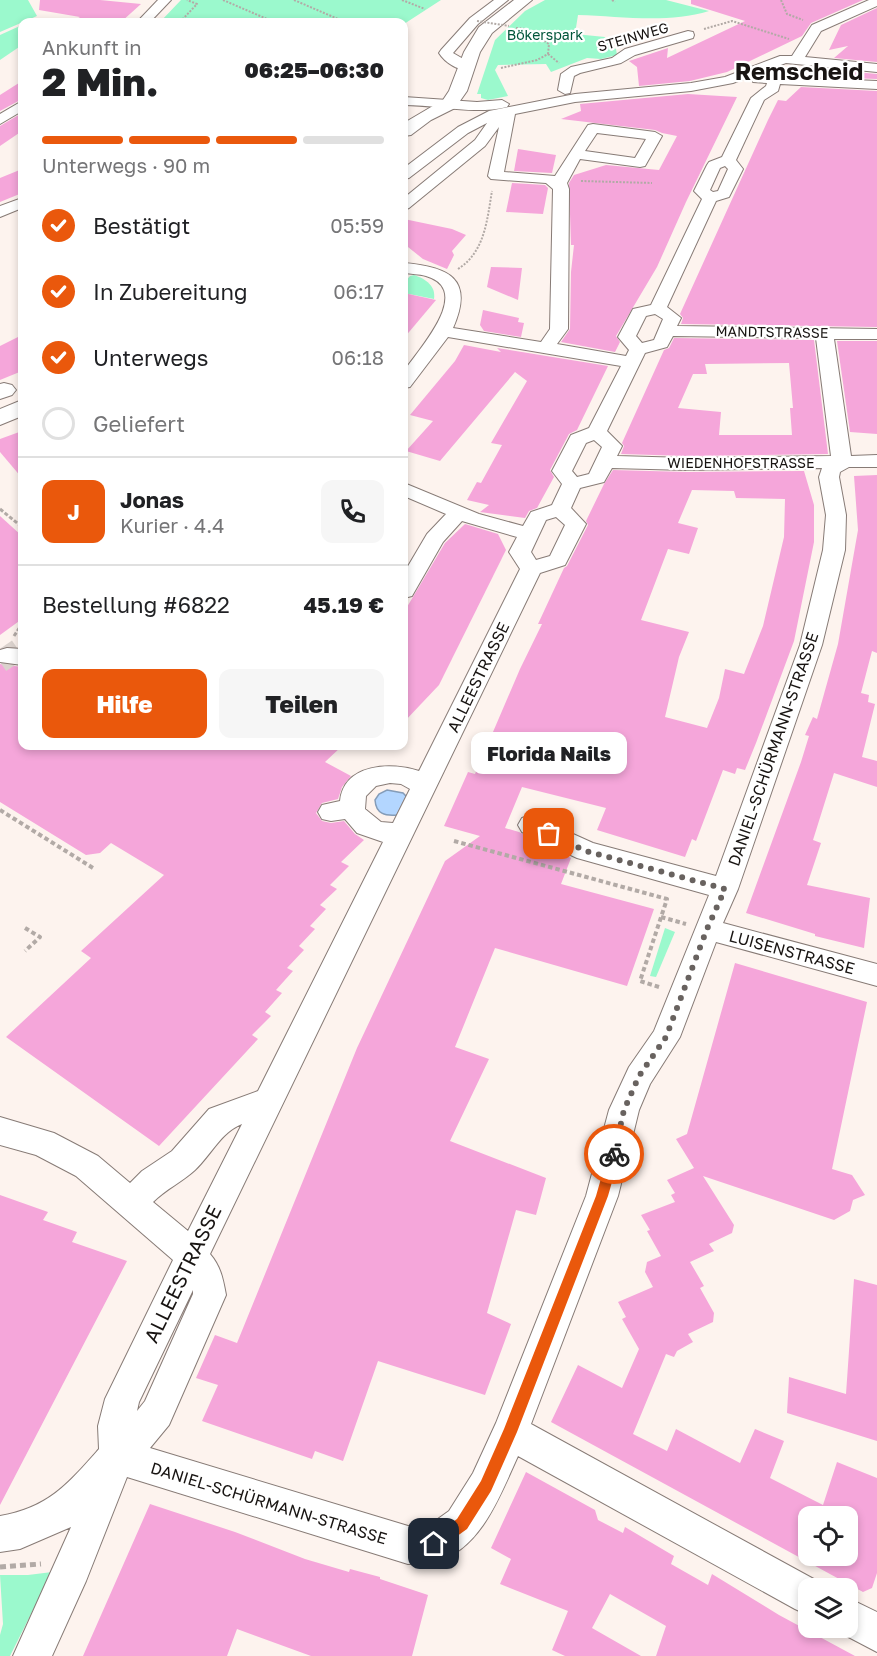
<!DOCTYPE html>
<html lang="de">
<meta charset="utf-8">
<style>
body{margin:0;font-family:"Golos Text",sans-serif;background:#f6f6f6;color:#202124;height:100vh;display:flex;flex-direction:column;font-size:22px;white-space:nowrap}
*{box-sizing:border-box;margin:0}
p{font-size:20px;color:#757577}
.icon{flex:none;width:33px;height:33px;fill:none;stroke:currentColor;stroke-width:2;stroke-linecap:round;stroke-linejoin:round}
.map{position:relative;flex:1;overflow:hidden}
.panel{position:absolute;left:18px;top:18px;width:390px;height:732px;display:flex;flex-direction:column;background:#fff;border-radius:12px;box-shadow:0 3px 9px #0003}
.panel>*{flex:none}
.buttons{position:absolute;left:798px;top:1506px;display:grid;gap:12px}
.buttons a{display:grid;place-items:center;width:60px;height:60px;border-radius:12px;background:#fff;box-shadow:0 3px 9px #0003;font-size:30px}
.pin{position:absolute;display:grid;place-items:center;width:51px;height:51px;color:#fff;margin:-26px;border-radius:12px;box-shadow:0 3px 9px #0006}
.courier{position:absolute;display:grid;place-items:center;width:60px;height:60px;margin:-30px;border:4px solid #ea580c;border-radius:50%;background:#fff;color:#222;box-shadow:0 2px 8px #0007}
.bubble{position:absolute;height:42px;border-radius:12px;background:#fff;box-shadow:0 3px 9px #0003;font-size:20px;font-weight:800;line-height:42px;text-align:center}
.overview em{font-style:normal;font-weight:800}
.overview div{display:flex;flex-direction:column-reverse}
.overview{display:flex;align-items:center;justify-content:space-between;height:102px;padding:0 24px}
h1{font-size:39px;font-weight:800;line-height:45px}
.bar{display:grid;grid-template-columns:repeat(4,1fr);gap:9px 6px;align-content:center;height:72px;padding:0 24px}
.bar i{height:8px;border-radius:4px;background:#e0e0e0}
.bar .on{background:#ea580c}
.bar p{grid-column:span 4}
.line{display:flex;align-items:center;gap:15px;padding:0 24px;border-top:2px solid #e0e0e0}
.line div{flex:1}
.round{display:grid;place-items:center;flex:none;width:63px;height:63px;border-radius:12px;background:#f6f6f6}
ol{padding:0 24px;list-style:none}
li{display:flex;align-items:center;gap:18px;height:66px}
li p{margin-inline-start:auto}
li .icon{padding:6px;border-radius:50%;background:#ea580c;color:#fff;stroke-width:4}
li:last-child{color:#757577}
li i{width:33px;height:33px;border:3px solid #e0e0e0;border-radius:50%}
.cta{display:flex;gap:12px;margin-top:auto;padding:12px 24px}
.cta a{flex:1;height:69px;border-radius:12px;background:#ea580c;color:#fff;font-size:24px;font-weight:800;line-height:69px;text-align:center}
.cta a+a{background:#f6f6f6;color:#202124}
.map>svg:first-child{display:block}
.green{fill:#9bf9cd}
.water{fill:#b3d6ff;stroke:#849cb8;stroke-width:1.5}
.building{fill:#f5a6da;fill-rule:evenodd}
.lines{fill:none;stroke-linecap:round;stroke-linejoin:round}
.minor-tunnel{stroke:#dbd2cd;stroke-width:22;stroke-dasharray:22 11;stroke-linecap:butt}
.minor-casing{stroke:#877b76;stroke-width:2}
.major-casing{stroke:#877b76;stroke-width:2}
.path-far3{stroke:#b2aaa6;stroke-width:2;stroke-dasharray:2 1.5;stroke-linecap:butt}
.path-far2{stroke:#b2aaa6;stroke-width:3;stroke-dasharray:4 2;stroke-linecap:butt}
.path-far1{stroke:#b2aaa6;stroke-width:4;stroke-dasharray:4.5 3;stroke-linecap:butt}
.path{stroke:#b2aaa6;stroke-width:5;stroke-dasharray:6 4;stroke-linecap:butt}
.minor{fill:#fff;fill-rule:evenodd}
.major{fill:#fff;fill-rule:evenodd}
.path-bridge{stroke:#b2aaa6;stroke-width:2;stroke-dasharray:2 1.5;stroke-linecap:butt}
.route{fill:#ea580c}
.done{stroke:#68625f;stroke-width:6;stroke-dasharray:0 10.8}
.labels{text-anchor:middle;stroke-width:4.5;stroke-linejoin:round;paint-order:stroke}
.far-park-label{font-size:14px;fill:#01553a;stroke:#fff}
.far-street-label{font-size:14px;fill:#181412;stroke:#fff}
.street-label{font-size:16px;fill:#181412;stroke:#fff}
.near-street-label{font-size:20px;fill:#181412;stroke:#fff}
.far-town-label{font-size:24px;font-weight:bold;fill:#181412;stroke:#fff}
</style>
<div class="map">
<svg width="877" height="1656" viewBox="0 0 877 1656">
<rect width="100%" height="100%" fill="#fdf3ee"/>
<g class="green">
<path d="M 0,0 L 28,0 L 37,16 L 0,32 Z"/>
<path d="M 181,0 L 441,0 L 404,24 L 404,22 L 160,22 Z"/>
<path d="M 545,0 L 666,0 L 709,11 C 667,24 620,16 578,15 L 575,34 L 605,37 L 610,46 L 616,49 L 617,55 L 601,59 L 587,58 L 551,72 L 546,64 L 498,65 L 495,70 L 508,96 L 488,100 L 481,98 L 481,94 L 477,94 L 495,40 L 525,11 Z"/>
<path d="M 22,25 L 22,45 L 0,60 L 0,35 Z"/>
<path d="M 414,275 C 426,279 436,286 434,299 L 404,293 L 404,283 L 410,276 Z"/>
<path d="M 665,928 L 675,932 L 656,977 L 650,976 Z"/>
<path d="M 52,1572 L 10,1656 L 0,1656 L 0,1635 L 3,1624 L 0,1575 L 28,1575 Z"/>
</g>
<path class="water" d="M 387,790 L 403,793 L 408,798 L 397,815 C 385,816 376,814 375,800 L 379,794 Z"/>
<g class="building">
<path d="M 40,0 L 100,0 L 141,4 L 121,22 L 72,22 L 80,17 L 39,10 Z"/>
<path d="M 691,0 L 863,0 L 811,23 L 802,36 L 727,72 L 690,81 L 639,86 L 637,67 L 629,61 L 668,48 L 667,58 L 745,21 L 691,4 Z"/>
<path d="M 877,8 L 877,62 L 834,58 L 848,46 L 829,50 L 841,25 Z"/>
<path d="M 824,69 L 877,74 L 877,79 L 822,77 Z"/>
<path d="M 22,81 L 22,99 L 0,111 L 0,95 Z"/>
<path d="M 801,87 L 877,91 L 877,327 L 681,324 L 683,318 L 680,314 L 768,120 L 778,100 L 786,101 Z"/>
<path d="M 688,94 L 737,97 L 686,202 L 657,267 L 616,336 L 620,342 L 615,352 L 561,342 L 570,329 L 571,272 L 574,245 L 571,245 L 569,183 L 574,175 L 606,165 L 659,170 L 677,136 L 662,133 L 655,130 L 561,119 L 581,111 L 580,104 Z"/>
<path d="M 22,113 L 22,131 L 0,146 L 0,126 Z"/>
<path d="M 518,149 L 556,155 L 552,173 L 514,171 Z"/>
<path d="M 22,169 L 22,193 L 0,202 L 0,178 Z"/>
<path d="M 512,183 L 545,185 L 548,188 L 543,214 L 506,212 Z"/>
<path d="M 404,219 L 452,229 L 466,235 L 452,251 L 454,255 L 447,269 L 423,259 L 408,247 L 404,242 Z"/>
<path d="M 491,267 L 522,268 L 518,300 L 487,287 Z"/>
<path d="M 404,293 L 436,300 L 404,338 Z"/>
<path d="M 483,310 L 519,318 L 518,322 L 524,323 L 521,337 L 484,331 L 480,325 Z"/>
<path d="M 22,335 L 22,371 L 0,380 L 0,346 Z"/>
<path d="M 674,338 L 814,340 L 828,454 L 687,456 L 621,454 L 624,446 L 622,443 L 664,350 L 669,348 ZM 789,363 L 793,408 L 790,408 L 792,435 L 719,435 L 721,412 L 678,408 L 693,374 L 707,374 L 705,364 Z"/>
<path d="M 837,341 L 877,341 L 877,434 L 850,432 Z"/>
<path d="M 464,345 L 501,352 L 497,348 L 608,366 L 577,430 L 569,434 L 550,470 L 554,477 L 537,508 L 529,511 L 525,518 L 480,512 L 489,505 L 467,500 L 477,482 L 481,483 L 502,445 L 491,443 L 527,381 L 515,372 L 440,461 L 406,451 L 433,421 L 410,415 L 455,361 Z"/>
<path d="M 22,431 L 22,478 L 0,452 L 0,439 Z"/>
<path d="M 613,470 L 687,472 L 804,471 L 814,505 L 814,542 L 794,641 L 756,743 L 745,770 L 737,768 L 735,774 L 723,770 L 696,841 L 692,839 L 685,857 L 597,830 L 606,808 L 522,787 L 505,828 L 519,832 L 571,858 L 561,884 L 654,909 L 627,986 L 495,948 L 455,1047 L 489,1059 L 450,1141 L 546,1178 L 536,1215 L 516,1210 L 487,1313 L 511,1324 L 485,1395 L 378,1361 L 343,1461 L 315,1451 L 312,1459 L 202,1421 L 218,1385 L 196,1378 L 215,1335 L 237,1343 L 357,1048 L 445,861 L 480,836 L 444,826 L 468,772 L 475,774 L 520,669 L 542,624 L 538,624 L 564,568 L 567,566 L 588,525 L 586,521 L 604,484 ZM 692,490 L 734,491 L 736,498 L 785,499 L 784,537 L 763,626 L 744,674 L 725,669 L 719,698 L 707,728 L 665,717 L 679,657 L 689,632 L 641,620 L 668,549 L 689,554 L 698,528 L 678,523 Z"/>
<path d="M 877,475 L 877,653 L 872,651 L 861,693 L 869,695 L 868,702 L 875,704 L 862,757 L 877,761 L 877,787 L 834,773 L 813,840 L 821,843 L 807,885 L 870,898 L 864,948 L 815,936 L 815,934 L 746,913 L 801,762 L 809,736 L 805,735 L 813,717 L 817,719 L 838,644 L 858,530 L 854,476 Z"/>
<path d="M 0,516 L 22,536 L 22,619 L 0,635 Z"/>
<path d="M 465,524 L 498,534 L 506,550 L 439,685 L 404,722 L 404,612 L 445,543 Z"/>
<path d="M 0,664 L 22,667 L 22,746 L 342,746 L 325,762 L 351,776 L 342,787 L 338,799 L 322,803 L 316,813 L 322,821 L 331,823 L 344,821 L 355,834 L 364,840 L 341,862 L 349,866 L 330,885 L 337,889 L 320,905 L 326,909 L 310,926 L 315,929 L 299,946 L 304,950 L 287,968 L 293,971 L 276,990 L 282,993 L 265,1012 L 271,1016 L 252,1035 L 258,1039 L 159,1146 L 6,1037 L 91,958 L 81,951 L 164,875 L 111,843 L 100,853 L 86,855 L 0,802 Z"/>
<path d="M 735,963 L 867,1002 L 832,1169 L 852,1175 L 865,1195 L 853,1200 L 850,1211 L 834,1220 L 703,1176 L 734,1225 L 732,1233 L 709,1244 L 714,1251 L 690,1262 L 704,1286 L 700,1288 L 714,1313 L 713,1322 L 688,1334 L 693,1342 L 677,1351 L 674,1357 L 666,1354 L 633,1434 L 667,1451 L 676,1429 L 740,1463 L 755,1429 L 784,1441 L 770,1478 L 823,1505 L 837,1462 L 877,1478 L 877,1573 L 872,1588 L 863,1592 L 551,1422 L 578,1365 L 622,1388 L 639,1349 L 622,1319 L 626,1317 L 618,1302 L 653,1287 L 645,1272 L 647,1262 L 661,1256 L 647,1231 L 650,1230 L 641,1215 L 675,1202 L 671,1195 L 675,1193 L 667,1180 L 694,1168 L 676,1139 L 687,1134 ZM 808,1516 L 848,1516 L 848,1556 L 808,1556 Z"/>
<path d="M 0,1195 L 48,1212 L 43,1220 L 77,1232 L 72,1242 L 127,1261 L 0,1505 Z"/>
<path d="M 854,1279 L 877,1285 L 877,1441 L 787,1413 L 789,1377 L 846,1394 Z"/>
<path d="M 526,1472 L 595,1510 L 598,1520 L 623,1533 L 625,1527 L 674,1556 L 671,1564 L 708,1585 L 712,1574 L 779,1615 L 855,1656 L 656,1656 L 666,1626 L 610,1594 L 592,1628 L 641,1656 L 565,1656 L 552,1650 L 568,1611 L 500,1584 L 511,1559 L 491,1548 Z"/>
<path d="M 150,1504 L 235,1532 L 305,1559 L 349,1572 L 350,1569 L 380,1577 L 380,1579 L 428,1595 L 412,1656 L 311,1656 L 237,1629 L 227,1656 L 83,1656 Z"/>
</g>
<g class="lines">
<path class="minor-tunnel" d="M 0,662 L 22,647"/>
<g class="minor-casing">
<g id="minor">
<path d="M 158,0 L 171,0 L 150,22 L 137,22 Z"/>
<path d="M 494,0 L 508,0 L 478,24 L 453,53 L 472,64 L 474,67 L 472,70 C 460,72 445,63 439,53 L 441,50 L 470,18 Z"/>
<path d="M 869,0 L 877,0 L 877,6 L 821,31 L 805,57 L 877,64 L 877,72 L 786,63 L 733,83 L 691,91 L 575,102 L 515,114 L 504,172 L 555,176 L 588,125 L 593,124 L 655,132 L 662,136 L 645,166 L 640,167 L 580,159 L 567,183 L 569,189 L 568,329 L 557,344 L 626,356 L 629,350 L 618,337 L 633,309 L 651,305 L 702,199 L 694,191 L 707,165 L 709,162 L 722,157 L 751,98 L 766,86 L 767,83 L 753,82 L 751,79 L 753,76 L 877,81 L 877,89 L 780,84 L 778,91 L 764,100 L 736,160 L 743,169 L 729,197 L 716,201 L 667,307 L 681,318 L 677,326 L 877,329 L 877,339 L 834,339 L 851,456 L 877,455 L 877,467 L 849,467 L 840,472 L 839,477 L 846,515 L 845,550 L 822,645 L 738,889 L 723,923 L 877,964 L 877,986 L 716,942 L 680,1037 L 650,1084 L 639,1110 L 618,1196 L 531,1424 L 821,1583 L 824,1588 L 808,1588 L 808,1615 L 795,1609 L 518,1456 C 500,1495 482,1548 436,1562 C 427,1564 417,1563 408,1564 L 127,1477 L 86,1581 L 52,1656 L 13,1656 L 71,1527 L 20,1549 L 0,1552 L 0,1516 C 48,1508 68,1484 99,1449 L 98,1426 L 105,1399 L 173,1260 L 76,1176 L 36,1155 L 0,1145 L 0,1117 L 54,1133 L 98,1156 L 130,1183 L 142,1171 L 172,1151 L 209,1109 L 258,1091 L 383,842 L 357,833 L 345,819 L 331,821 L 322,819 L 318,812 L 322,805 L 340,801 C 344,763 392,762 419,771 L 520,569 L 509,552 L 517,537 L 462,521 L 443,542 L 412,596 L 404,598 L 404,573 L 427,534 L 446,514 L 404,496 L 404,483 L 479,514 L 523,526 L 531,512 L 552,505 L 562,484 L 552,471 L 571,435 L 589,428 L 621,366 L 448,337 L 410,387 L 404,388 C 404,383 402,375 405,370 C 417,351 475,290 426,276 C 419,274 411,274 404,273 L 404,263 C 448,267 475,278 453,328 L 541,342 L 550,329 L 553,189 L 546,183 L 491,179 L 488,176 L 499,127 L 485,146 L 409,208 L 404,210 L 404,198 L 475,140 L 487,123 L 468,133 L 409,178 L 404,179 L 404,168 L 458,127 L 489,111 L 575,94 L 691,83 L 725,77 L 780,56 L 792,56 L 812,25 ZM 597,133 L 646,139 L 635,158 L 585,151 ZM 725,166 L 728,169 L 718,191 L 713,192 L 710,190 L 720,168 ZM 655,314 L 663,319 L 654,340 L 642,343 L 636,336 L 646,316 ZM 673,336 L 816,338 L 831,456 L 687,458 L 617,456 L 622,446 L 607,431 L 645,353 L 667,347 ZM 594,440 L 602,447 L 589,474 L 577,477 L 572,471 L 586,443 ZM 612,468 L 687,470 L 822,468 L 819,477 L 826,515 L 823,550 L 800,645 L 716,876 L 593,843 L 531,815 L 522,818 L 518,825 L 522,832 L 577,858 L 709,895 L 654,1031 L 629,1067 L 609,1110 L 586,1196 L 496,1423 L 473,1473 L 449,1511 L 428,1526 L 408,1526 L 150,1448 L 169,1425 L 226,1295 C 223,1279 221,1267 210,1254 L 540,573 L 565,565 L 586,524 L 571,508 L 580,488 L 604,482 ZM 556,517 L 565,525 L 550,556 L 536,560 L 531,552 L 546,520 ZM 390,783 L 401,784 L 410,789 L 393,823 L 381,822 L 365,809 L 366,796 L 376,786 ZM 242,1124 L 188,1231 L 153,1202 C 166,1189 182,1182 195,1170 C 211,1155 221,1132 242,1124 ZM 193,1290 L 193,1294 L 145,1401 L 137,1411 L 139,1402 Z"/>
<path d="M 688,31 L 693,32 L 694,35 L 693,38 L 635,55 L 621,63 L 580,73 L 574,76 L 570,93 L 565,94 L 558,90 L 561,74 L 571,67 L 612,58 L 625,49 Z"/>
<path d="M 404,97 L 477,102 L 502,100 L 509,104 L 507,107 C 473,115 438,105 404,105 Z"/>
<path d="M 22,101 L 22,111 L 0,124 L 0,114 Z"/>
<path d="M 22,198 L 22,208 L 0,217 L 0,206 Z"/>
<path d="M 7,648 L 22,649 L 22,665 L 0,662 L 0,650 Z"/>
<path d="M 848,1598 L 877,1612 L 877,1652 L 835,1630 L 833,1628 L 848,1628 Z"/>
</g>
</g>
<g class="major-casing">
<g id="major">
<path d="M 514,0 L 532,0 L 492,33 L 480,52 L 467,91 L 455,108 L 431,120 L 411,135 L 404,136 L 404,123 L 443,100 L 449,91 L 464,52 L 479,27 Z"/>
<path d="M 4,383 L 12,385 L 16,390 L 12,395 L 0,399 L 0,384 Z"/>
<path d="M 22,400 L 22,416 L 0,425 L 0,409 Z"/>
</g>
</g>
<g class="path-far3">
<path d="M 223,0 L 274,22"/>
<path d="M 294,0 L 345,22"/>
<path d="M 402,0 L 425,9"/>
<path d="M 612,0 L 615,2"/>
<path d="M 781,0 L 787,14 L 803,20"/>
<path d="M 180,22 L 197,4 L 187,0"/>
<path d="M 516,28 L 525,29 L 549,44 L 548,54"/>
<path d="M 704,29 L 732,21 L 789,39"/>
<path d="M 548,54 L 559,63"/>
<path d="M 501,68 L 537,60 L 548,54"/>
<path d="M 581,181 L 652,183"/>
<path d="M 458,269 C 485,252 487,220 492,191"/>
</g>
<g class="path-far2">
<path d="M 0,509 L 22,527"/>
<path d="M 14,636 L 22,624"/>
</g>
<g class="path-far1">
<path d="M 0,810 L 93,868"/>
<path d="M 454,841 L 667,899 L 640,981 L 659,987"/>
<path d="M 661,917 L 686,924"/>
<path d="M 25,928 L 40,937 L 25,951"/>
</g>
<path class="path" d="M 0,1567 L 41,1564"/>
<use href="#minor" class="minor"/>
<use href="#major" class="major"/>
<path class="path-bridge" d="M 477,21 L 509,26"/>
</g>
<path class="route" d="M 614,1149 L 620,1154 L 608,1196 L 517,1432 L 491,1491 L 467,1529 L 439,1549 L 434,1551 L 429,1549 L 427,1544 L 429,1539 L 457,1519 L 481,1481 L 504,1429 L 596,1196 L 608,1154 Z"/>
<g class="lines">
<path class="done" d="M 549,834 L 586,851 L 725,889 L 707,929 L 666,1037 L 639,1076 L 624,1110 L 614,1154"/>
</g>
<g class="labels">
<g class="far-park-label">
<text x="545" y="40">Bökerspark</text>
</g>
<g class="far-street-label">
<text transform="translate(633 37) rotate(-16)" y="5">STEINWEG</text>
<text transform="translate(772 332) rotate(1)" y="5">MANDTSTRASSE</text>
<text x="741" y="468">WIEDENHOFSTRASSE</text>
</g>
<g class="street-label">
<text transform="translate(478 677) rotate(-64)" y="6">ALLEESTRASSE</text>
<text transform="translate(773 749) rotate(-71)" y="6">DANIEL-SCHÜRMANN-STRASSE</text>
<text transform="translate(792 952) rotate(15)" y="6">LUISENSTRASSE</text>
<text transform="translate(269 1503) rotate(17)" y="6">DANIEL-SCHÜRMANN-STRASSE</text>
</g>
<g class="near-street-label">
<text transform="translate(183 1274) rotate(-64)" y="7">ALLEESTRASSE</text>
</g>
<g class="far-town-label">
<text x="799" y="80">Remscheid</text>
</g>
</g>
</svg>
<div class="buttons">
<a><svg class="icon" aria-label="locate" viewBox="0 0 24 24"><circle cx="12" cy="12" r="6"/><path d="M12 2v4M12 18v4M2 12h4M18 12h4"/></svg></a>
<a><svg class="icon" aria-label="layers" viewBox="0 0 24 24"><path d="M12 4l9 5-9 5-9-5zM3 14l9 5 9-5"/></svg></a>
</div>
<div class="pin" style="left:549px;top:834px;background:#ea580c"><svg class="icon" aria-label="bag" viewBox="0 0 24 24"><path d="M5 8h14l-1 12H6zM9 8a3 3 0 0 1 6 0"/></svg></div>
<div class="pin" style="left:434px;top:1544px;background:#1f2937"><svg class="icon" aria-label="home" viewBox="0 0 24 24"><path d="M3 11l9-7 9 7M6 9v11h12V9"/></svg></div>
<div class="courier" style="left:614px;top:1154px"><svg class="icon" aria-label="bike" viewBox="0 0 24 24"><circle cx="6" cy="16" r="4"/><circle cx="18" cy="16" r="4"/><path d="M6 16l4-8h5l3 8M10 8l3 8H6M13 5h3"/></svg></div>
<div class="bubble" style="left:471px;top:732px;width:156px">Florida Nails</div>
<section class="panel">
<div class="overview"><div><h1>2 Min.</h1><p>Ankunft in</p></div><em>06:25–06:30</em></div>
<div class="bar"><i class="on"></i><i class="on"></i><i class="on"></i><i></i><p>Unterwegs · 90 m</p></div>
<ol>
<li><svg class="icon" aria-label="check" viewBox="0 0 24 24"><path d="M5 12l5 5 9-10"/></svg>Bestätigt<p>05:59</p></li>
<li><svg class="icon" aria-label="check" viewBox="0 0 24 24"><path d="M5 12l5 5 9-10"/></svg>In Zubereitung<p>06:17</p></li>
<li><svg class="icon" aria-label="check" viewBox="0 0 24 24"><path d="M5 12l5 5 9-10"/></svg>Unterwegs<p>06:18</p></li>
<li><i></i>Geliefert</li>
</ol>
<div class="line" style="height:108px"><b class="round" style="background:#ea580c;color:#fff">J</b><div><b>Jonas</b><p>Kurier · 4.4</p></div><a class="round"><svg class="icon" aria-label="phone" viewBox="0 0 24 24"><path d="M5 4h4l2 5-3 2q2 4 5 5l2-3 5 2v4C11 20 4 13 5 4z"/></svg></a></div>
<div class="line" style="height:78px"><div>Bestellung #6822</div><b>45.19 €</b></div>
<div class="cta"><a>Hilfe</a><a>Teilen</a></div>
</section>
</div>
